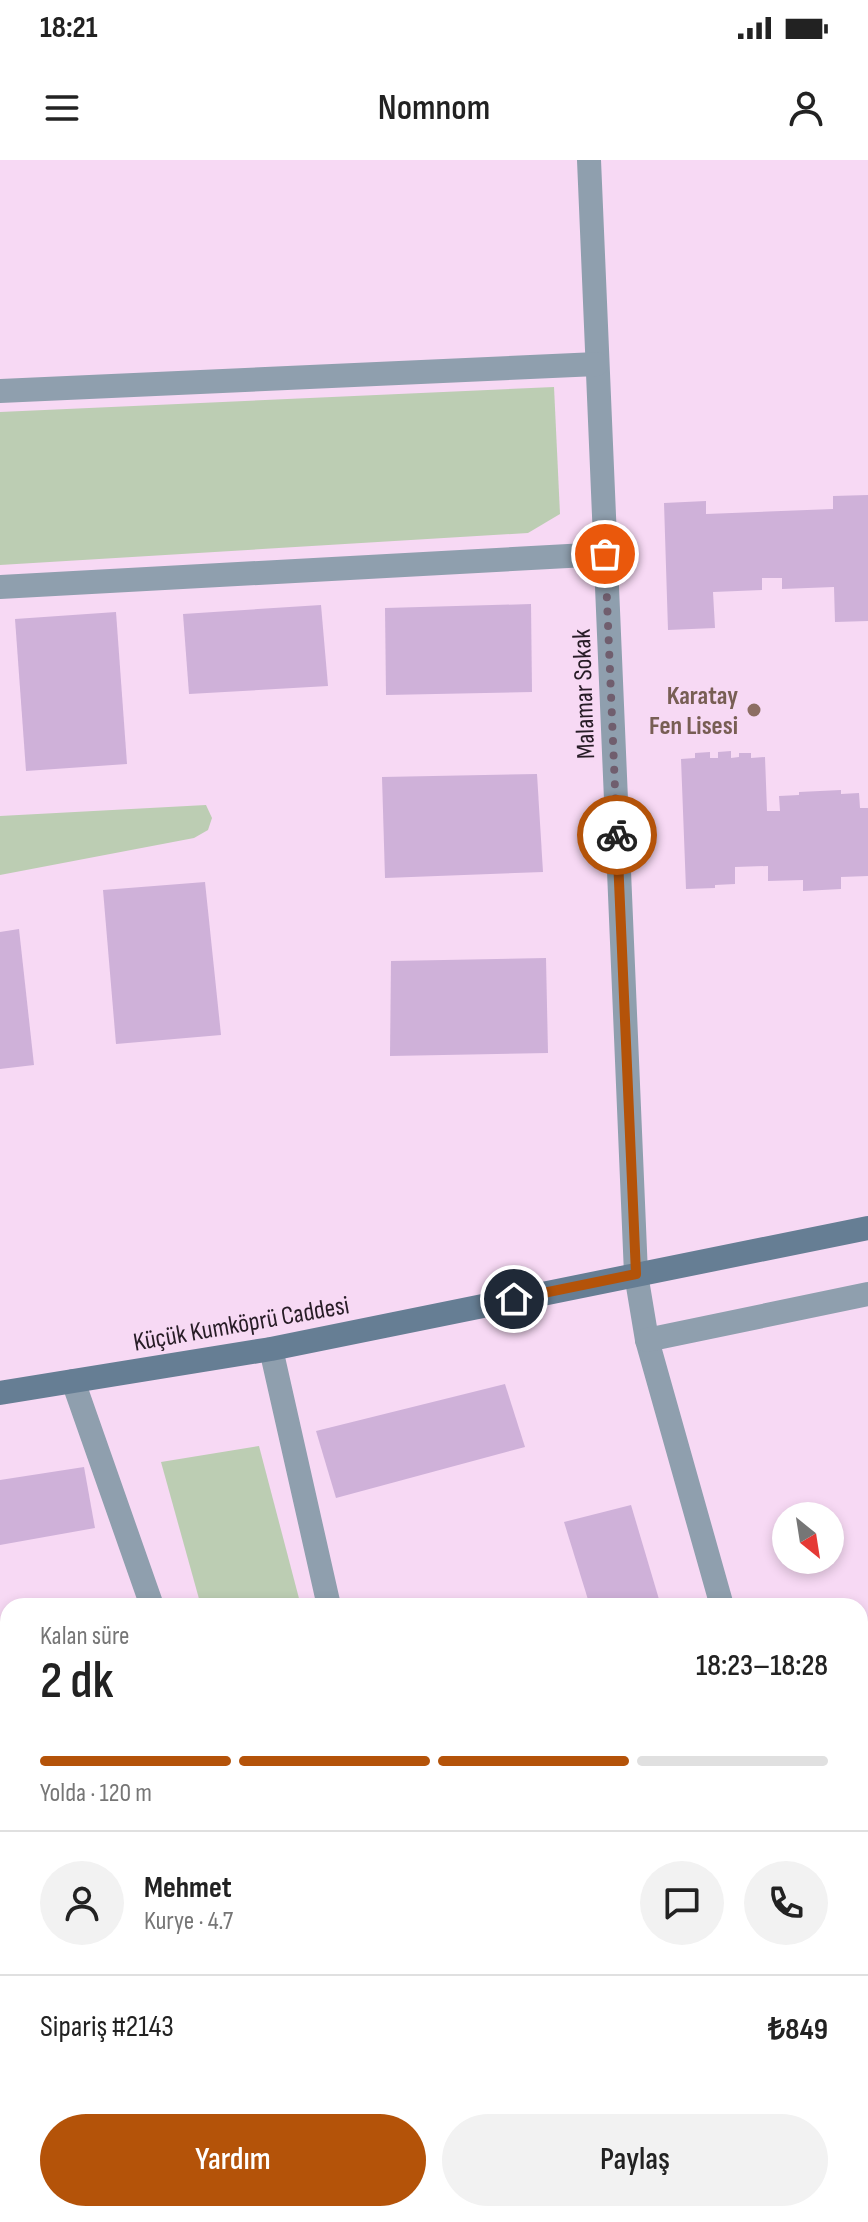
<!DOCTYPE html>
<html lang="tr">
<meta charset="utf-8">
<style>
body{margin:0;font-family:"Sofia Sans Condensed",sans-serif;background:#f2f2f2;color:#222;height:100vh;display:flex;flex-direction:column;font-size:30px;white-space:nowrap}
*{box-sizing:border-box;margin:0}
p{font-size:26px;color:#767676}
.icon{flex:none;width:44px;height:44px;fill:none;stroke:currentColor;stroke-width:2;stroke-linecap:round;stroke-linejoin:round}
.map{position:relative;flex:1;overflow:hidden}
.side{position:absolute;left:0px;top:1438px;width:868px;height:624px;display:flex;flex-direction:column;background:#fff;border-radius:24px 24px 0 0;box-shadow:0 4px 12px #0003}
.side>*{flex:none}
.needle{width:52px;rotate:150deg}
.controls{position:absolute;left:772px;top:1342px;display:grid;gap:16px}
.controls a{display:grid;place-items:center;width:72px;height:72px;border-radius:50%;background:#fff;box-shadow:0 4px 12px #0003;font-size:40px}
.pin{position:absolute;display:grid;place-items:center;width:68px;height:68px;color:#fff;margin:-34px;border:4px solid #fff;border-radius:50%;box-shadow:0 2px 8px #0007}
.courier{position:absolute;display:grid;place-items:center;width:80px;height:80px;margin:-40px;border:6px solid #b45309;border-radius:50%;background:#fff;color:#222;box-shadow:0 2px 10px #0007}
.head em{font-style:normal;font-weight:600}
.head div{display:flex;flex-direction:column-reverse}
.head{display:flex;align-items:center;justify-content:space-between;height:136px;padding:0 40px}
h1{font-size:52px;font-weight:600;line-height:60px}
.bar{display:grid;grid-template-columns:repeat(4,1fr);gap:12px 8px;align-content:center;height:96px;padding:0 40px}
.bar i{height:10px;border-radius:6px;background:#e0e0e0}
.bar .active{background:#b45309}
.bar p{grid-column:span 4}
.line{display:flex;align-items:center;gap:20px;padding:0 40px;border-top:2px solid #e0e0e0}
.line div{flex:1}
.round{display:grid;place-items:center;flex:none;width:84px;height:84px;border-radius:42px;background:#f2f2f2}
.cta{display:flex;gap:16px;margin-top:auto;padding:16px 40px}
.cta a{flex:1;height:92px;border-radius:48px;background:#b45309;color:#fff;font-size:32px;font-weight:600;line-height:92px;text-align:center}
.cta a+a{background:#f2f2f2;color:#222}
.status{display:flex;justify-content:space-between;align-items:center;height:56px;padding:0 40px;background:#fff;direction:ltr}
.status svg{height:22px;fill:currentColor}
header{display:flex;justify-content:space-between;align-items:center;height:104px;padding:0 40px;background:#fff;font-size:36px;font-weight:600}
.map>svg:first-child{display:block}
.green{fill:#bccdb3}
.building{fill:#cfb1d9}
.lines{fill:none;stroke-linecap:round;stroke-linejoin:round}
.street{stroke:#8f9fae;stroke-width:24}
.secondary{stroke:#667e94;stroke-width:24}
.done{stroke:#705e6e;stroke-width:8;stroke-dasharray:0 14.4}
.route{stroke:#b45309;stroke-width:10}
.education-dot{fill:#8d6e63;stroke:#f7d9f4;stroke-width:3}
.labels{text-anchor:middle;stroke-width:6;stroke-linejoin:round;paint-order:stroke}
.street-label{font-size:26px;fill:#271c26;stroke:#f7d9f4}
.education-label{font-size:26px;font-weight:bold;fill:#785e54;stroke:#f7d9f4;text-anchor:end}
</style>
<div class="status"><b>18:21</b><svg viewBox="0 0 49 12"><path d="M0 12V9h3v3zM5 12V6h3v6zM10 12V3h3v9zM15 12V0h3v12zM26 1h20v11H26zM47 4h2v5h-2z"/></svg></div>
<header><svg class="icon" aria-label="menu" viewBox="0 0 24 24"><path d="M4 6h16M4 12h16M4 18h16"/></svg>Nomnom<svg class="icon" aria-label="person" viewBox="0 0 24 24"><circle cx="12" cy="8" r="4"/><path d="M4 21q1-7 8-7t8 7"/></svg></header>
<div class="map">
<svg width="868" height="2062" viewBox="0 0 868 2062">
<rect width="100%" height="100%" fill="#f7d9f4"/>
<g class="green">
<path d="M 554,227 L 560,354 L 528,373 L 0,405 L 0,252 Z"/>
<path d="M 206,645 L 212,658 L 208,670 L 194,678 L 0,715 L 0,656 Z"/>
<path d="M 259,1286 L 301,1446 L 201,1446 L 161,1302 Z"/>
</g>
<g class="building">
<path d="M 868,335 L 868,461 L 835,462 L 834,427 L 782,429 L 782,418 L 762,418 L 762,430 L 713,432 L 715,468 L 668,470 L 664,343 L 706,341 L 706,354 L 833,349 L 833,336 Z"/>
<path d="M 531,444 L 532,532 L 386,535 L 385,448 Z"/>
<path d="M 321,445 L 328,526 L 189,534 L 183,454 Z"/>
<path d="M 116,452 L 127,604 L 26,611 L 15,459 Z"/>
<path d="M 731,591 L 731,598 L 739,597 L 739,593 L 751,593 L 751,598 L 765,597 L 767,651 L 780,651 L 779,636 L 799,635 L 799,632 L 841,630 L 841,634 L 859,633 L 860,648 L 868,648 L 868,716 L 841,717 L 841,729 L 803,731 L 803,720 L 768,721 L 768,706 L 735,707 L 735,724 L 715,725 L 715,728 L 686,729 L 681,599 L 695,598 L 695,593 L 710,592 L 710,598 L 718,598 L 718,592 Z"/>
<path d="M 537,614 L 543,712 L 385,718 L 382,617 Z"/>
<path d="M 205,722 L 221,875 L 116,884 L 103,730 Z"/>
<path d="M 19,769 L 34,905 L 0,909 L 0,772 Z"/>
<path d="M 546,798 L 548,893 L 390,896 L 391,801 Z"/>
<path d="M 505,1224 L 525,1287 L 336,1338 L 316,1271 Z"/>
<path d="M 84,1307 L 95,1368 L 0,1385 L 0,1320 Z"/>
<path d="M 631,1345 L 661,1446 L 590,1446 L 564,1362 Z"/>
<path d="M 17,2054 L 170,2054 L 154,2062 L 21,2062 Z"/>
</g>
<g class="lines">
<g class="street">
<path d="M 589,0 L 636,1114 L 647,1180 L 722,1446"/>
<path d="M 0,231 L 597,204"/>
<path d="M 0,427 L 605,394"/>
<path d="M 647,1180 L 868,1134"/>
<path d="M 271,1189 L 329,1446"/>
<path d="M 73,1221 L 152,1446"/>
<path d="M 860,1923 L 868,1948"/>
<path d="M 327,2054 L 330,2062"/>
<path d="M 242,2062 L 258,2054"/>
<path d="M 386,2062 L 405,2054"/>
</g>
<path class="secondary" d="M 0,1233 L 271,1189 L 868,1068"/>
</g>
<g class="lines">
<path class="done" d="M 605,394 L 617,675"/>
<path class="route" d="M 514,1139 L 636,1114 L 617,675"/>
</g>
<circle class="education-dot" cx="754" cy="550" r="8"/>
<g class="labels">
<g class="street-label">
<text transform="translate(583 534) rotate(-92)" y="9">Malamar Sokak</text>
<text transform="translate(241 1163) rotate(-10)" y="9">Küçük Kumköprü Caddesi</text>
</g>
<g class="education-label">
<text x="738" y="544">Karatay<tspan x="738" dy="30">Fen Lisesi</tspan></text>
</g>
</g>
</svg>
<div class="controls">
<a><svg class="needle" viewBox="-14 -14 28 28"><path d="M0-13l5 13h-10z" fill="#e53935"/><path d="M0 13l5-13h-10z" fill="#767676"/></svg></a>
</div>
<div class="pin" style="left:605px;top:394px;background:#ea580c"><svg class="icon" aria-label="bag" viewBox="0 0 24 24"><path d="M5 8h14l-1 12H6zM9 8a3 3 0 0 1 6 0"/></svg></div>
<div class="pin" style="left:514px;top:1139px;background:#1f2937"><svg class="icon" aria-label="home" viewBox="0 0 24 24"><path d="M3 11l9-7 9 7M6 9v11h12V9"/></svg></div>
<div class="courier" style="left:617px;top:675px"><svg class="icon" aria-label="bike" viewBox="0 0 24 24"><circle cx="6" cy="16" r="4"/><circle cx="18" cy="16" r="4"/><path d="M6 16l4-8h5l3 8M10 8l3 8H6M13 5h3"/></svg></div>
<section class="side">
<div class="head"><div><h1>2 dk</h1><p>Kalan süre</p></div><em>18:23–18:28</em></div>
<div class="bar"><i class="active"></i><i class="active"></i><i class="active"></i><i></i><p>Yolda · 120 m</p></div>
<div class="line" style="height:144px"><a class="round"><svg class="icon" aria-label="person" viewBox="0 0 24 24"><circle cx="12" cy="8" r="4"/><path d="M4 21q1-7 8-7t8 7"/></svg></a><div><b>Mehmet</b><p>Kurye · 4.7</p></div><a class="round"><svg class="icon" aria-label="chat" viewBox="0 0 24 24"><path d="M4 5h16v11H9l-5 4z"/></svg></a><a class="round"><svg class="icon" aria-label="phone" viewBox="0 0 24 24"><path d="M5 4h4l2 5-3 2q2 4 5 5l2-3 5 2v4C11 20 4 13 5 4z"/></svg></a></div>
<div class="line" style="height:104px"><div>Sipariş #2143</div><b>₺849</b></div>
<div class="cta"><a>Yardım</a><a>Paylaş</a></div>
</section>
</div>
